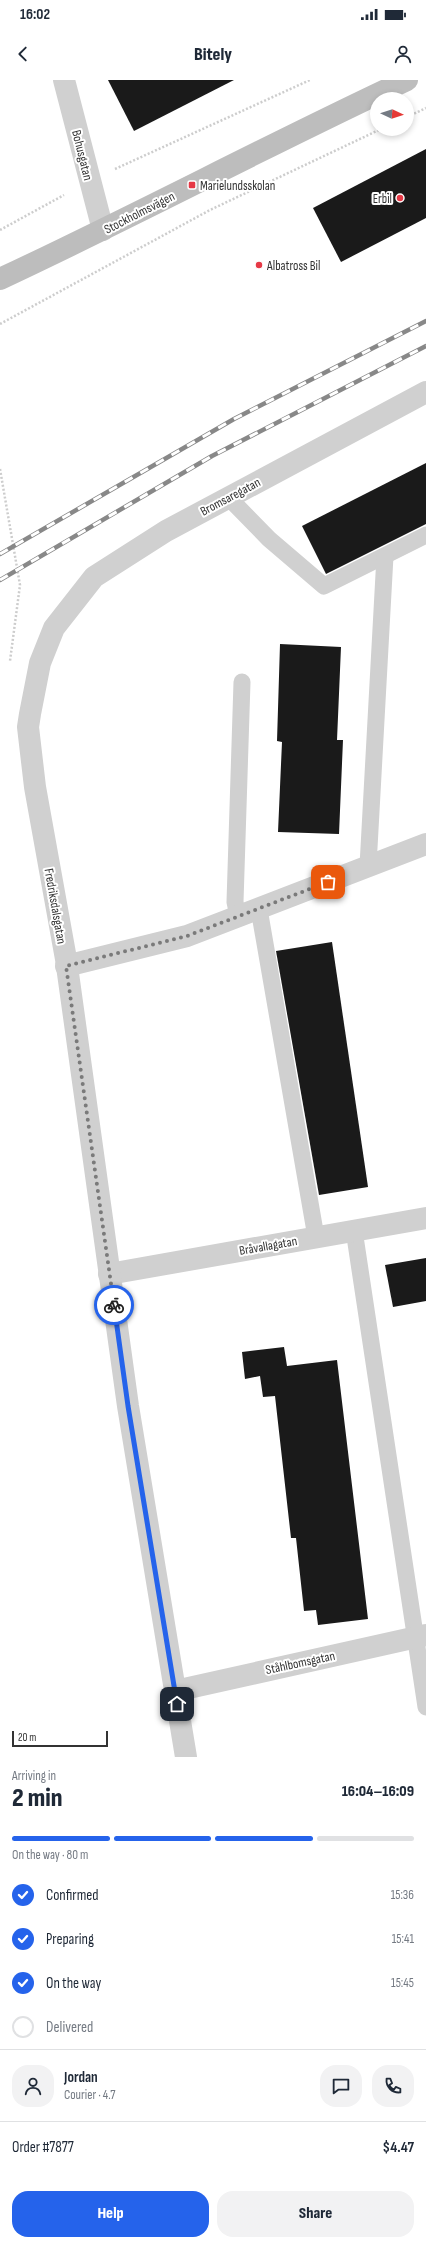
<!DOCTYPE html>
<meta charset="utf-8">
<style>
body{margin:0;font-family:"Sofia Sans Condensed",sans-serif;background:#f2f2f3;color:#1f2937;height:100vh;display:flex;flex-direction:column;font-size:15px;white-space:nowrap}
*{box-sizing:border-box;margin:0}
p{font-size:13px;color:#747a83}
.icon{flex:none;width:22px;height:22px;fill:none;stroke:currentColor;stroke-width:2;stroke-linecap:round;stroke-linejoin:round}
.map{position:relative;height:1677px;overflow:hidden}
.panel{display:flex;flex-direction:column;background:#fff;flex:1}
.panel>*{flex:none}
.needle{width:26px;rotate:94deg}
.fabs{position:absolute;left:370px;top:12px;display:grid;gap:8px}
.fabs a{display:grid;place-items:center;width:44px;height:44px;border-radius:50%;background:#fff;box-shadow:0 2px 6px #0003;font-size:20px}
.scale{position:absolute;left:12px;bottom:10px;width:96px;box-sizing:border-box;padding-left:4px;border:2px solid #333;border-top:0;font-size:11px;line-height:14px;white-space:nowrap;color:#333;-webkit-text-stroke:3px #fff;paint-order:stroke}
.pin{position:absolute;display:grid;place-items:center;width:34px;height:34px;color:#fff;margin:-17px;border-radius:8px;box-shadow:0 2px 6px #0006}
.courier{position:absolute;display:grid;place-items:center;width:40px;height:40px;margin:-20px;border:3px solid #2563eb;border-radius:50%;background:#fff;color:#222;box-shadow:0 1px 5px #0007}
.head em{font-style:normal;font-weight:800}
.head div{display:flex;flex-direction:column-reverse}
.head{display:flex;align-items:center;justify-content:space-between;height:68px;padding:0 12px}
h1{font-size:26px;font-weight:800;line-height:30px}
.bar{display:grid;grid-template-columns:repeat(4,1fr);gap:6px 4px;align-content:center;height:48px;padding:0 12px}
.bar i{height:5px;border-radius:3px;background:#e0e1e3}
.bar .current{background:#2563eb}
.bar p{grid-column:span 4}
.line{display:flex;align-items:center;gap:10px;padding:0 12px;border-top:1px solid #e0e1e3}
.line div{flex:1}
.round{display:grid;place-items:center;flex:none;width:42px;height:42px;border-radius:16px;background:#f2f2f3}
ol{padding:0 12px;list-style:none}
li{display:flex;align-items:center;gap:12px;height:44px}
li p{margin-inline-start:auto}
li .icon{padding:4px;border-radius:50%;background:#2563eb;color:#fff;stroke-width:4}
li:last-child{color:#747a83}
li i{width:22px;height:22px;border:2px solid #e0e1e3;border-radius:50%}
.button{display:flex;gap:8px;margin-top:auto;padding:8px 12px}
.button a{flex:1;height:46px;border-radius:16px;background:#2563eb;color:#fff;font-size:16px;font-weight:800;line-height:46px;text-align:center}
.button a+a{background:#f2f2f3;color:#1f2937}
.status{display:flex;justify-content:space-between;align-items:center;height:28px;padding:0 20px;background:#fff;direction:ltr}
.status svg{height:11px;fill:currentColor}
header{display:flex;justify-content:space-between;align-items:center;height:52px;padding:0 12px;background:#fff;font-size:18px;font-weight:800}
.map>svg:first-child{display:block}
.building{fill:#1a1a1a}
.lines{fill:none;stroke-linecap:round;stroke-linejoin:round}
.path{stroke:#cdcdcd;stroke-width:2.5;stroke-dasharray:2 2;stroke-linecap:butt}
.service{stroke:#d0d0d0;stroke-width:17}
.minor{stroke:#d0d0d0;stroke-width:22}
.secondary{stroke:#bdbdbd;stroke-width:22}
.rail-casing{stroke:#888;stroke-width:4.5}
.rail{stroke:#fff;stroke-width:3;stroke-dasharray:9;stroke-linecap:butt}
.done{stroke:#7a7a7a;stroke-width:4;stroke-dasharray:0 7.2}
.route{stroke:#2563eb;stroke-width:5}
.poi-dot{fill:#e63946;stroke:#fff;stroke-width:1.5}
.labels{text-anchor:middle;stroke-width:4;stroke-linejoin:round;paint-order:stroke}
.street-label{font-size:13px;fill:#333;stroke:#fff}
.poi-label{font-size:13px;fill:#333;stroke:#fff;text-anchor:start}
</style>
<div class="status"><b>16:02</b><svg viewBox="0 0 49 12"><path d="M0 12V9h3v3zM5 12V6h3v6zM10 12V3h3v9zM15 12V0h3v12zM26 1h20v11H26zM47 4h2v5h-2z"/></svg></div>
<header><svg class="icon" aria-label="back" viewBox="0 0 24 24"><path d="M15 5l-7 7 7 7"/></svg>Bitely<svg class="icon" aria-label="person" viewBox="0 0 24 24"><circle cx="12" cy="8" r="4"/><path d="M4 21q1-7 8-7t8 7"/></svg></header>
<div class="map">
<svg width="426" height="1677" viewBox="0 0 426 1677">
<rect width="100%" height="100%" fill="#fff"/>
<g class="building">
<path d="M 108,0 L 234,0 L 134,51 Z"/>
<path d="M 426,69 L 426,138 L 341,182 L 313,128 Z"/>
<path d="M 426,383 L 426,444 L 326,494 L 302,446 Z"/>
<path d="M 280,564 L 341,567 L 337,660 L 343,660 L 339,754 L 278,752 L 282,662 L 277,661 Z"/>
<path d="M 332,862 L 368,1107 L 319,1115 L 276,871 Z"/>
<path d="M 426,1178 L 426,1221 L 393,1227 L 385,1185 Z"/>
<path d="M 284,1267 L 287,1286 L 337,1280 L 368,1539 L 318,1545 L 316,1530 L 304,1531 L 296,1458 L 291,1458 L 275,1316 L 263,1317 L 260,1296 L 245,1299 L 242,1272 Z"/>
</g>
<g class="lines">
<g class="path">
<path d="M 407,37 L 426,28"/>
<path d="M 115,89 L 310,0"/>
<path d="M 0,150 L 64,115"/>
<path d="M 0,244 L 210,130 L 381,49"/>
<path d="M 0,389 L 20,505 L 10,581"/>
</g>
<g class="service">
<path d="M 228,417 L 269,459 L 324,506 L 426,455"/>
<path d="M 368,786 L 385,476"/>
<path d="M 259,829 L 316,1157"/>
<path d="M 238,836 L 235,822 L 242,602"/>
<path d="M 354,1150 L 426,1627"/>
</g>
<g class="minor">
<path d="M 64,0 L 103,150"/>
<path d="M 66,886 L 187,856 L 426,764"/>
<path d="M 109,1194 L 426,1138"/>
<path d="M 175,1611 L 426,1555"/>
<path d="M 186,1677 L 128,1326 L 66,879 L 35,707 L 28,647 L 30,634 L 40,583 L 54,548 L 94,497 L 166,451 L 426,312"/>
</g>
<path class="secondary" d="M 0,199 C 137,135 270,64 407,0"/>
<g class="rail-casing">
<g id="rail">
<path d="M 0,474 L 234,339 L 426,241"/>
<path d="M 0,500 L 212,376 L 426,266"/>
</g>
</g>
<use href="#rail" class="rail"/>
</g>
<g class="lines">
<path class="done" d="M 114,1225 L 66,886 L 187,856 L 328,802"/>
<path class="route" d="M 114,1225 L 128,1326 L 177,1624"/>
</g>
<g class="poi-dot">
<rect x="188" y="101" width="8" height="8" rx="2"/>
<circle cx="400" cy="118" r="4"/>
<circle cx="259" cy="185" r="4"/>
</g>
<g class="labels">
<g class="street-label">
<text transform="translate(83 75) rotate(76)" y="5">Bohusgatan</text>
<text transform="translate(139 132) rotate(-27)" y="5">Stockholmsvägen</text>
<text transform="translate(230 416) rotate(-28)" y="5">Bromsaregatan</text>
<text transform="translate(56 826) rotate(80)" y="5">Fredriksdalsgatan</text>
<text transform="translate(268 1165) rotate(-10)" y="5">Bråvallagatan</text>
<text transform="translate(300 1582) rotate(-12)" y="5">Ståhlbomsgatan</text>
</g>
<g class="poi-label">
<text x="200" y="110">Marielundsskolan</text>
<text x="392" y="123" text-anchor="end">Erbil</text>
<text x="267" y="190">Albatross Bil</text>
</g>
</g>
</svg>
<div class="fabs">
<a><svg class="needle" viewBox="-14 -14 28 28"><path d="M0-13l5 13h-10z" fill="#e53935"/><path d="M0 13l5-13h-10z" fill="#747a83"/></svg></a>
</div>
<div class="scale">20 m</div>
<div class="pin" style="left:328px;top:802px;background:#ea580c"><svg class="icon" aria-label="bag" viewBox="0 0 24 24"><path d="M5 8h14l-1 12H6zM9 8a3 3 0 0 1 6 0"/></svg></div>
<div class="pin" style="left:177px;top:1624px;background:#1f2937"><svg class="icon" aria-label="home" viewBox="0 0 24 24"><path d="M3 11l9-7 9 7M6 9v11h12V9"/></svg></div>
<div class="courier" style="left:114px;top:1225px"><svg class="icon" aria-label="bike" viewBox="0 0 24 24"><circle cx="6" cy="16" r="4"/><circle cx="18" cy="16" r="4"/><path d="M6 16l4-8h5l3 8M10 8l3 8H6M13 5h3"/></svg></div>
</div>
<section class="panel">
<div class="head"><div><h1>2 min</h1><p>Arriving in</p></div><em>16:04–16:09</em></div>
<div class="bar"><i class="current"></i><i class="current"></i><i class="current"></i><i></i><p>On the way · 80 m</p></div>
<ol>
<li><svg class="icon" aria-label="check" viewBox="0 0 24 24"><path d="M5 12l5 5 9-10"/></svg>Confirmed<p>15:36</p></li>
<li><svg class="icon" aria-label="check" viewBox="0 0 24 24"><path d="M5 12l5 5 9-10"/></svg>Preparing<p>15:41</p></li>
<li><svg class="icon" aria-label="check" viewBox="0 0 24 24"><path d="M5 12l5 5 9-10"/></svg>On the way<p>15:45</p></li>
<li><i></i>Delivered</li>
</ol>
<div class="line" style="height:72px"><a class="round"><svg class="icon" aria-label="person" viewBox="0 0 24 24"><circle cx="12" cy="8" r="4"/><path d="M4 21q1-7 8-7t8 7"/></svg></a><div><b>Jordan</b><p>Courier · 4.7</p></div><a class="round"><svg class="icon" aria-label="chat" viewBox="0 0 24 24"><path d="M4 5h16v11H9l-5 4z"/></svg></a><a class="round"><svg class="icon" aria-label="phone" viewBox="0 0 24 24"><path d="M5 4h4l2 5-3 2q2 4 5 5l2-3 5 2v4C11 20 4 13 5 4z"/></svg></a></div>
<div class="line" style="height:52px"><div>Order #7877</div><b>$4.47</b></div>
<div class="button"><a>Help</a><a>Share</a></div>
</section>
